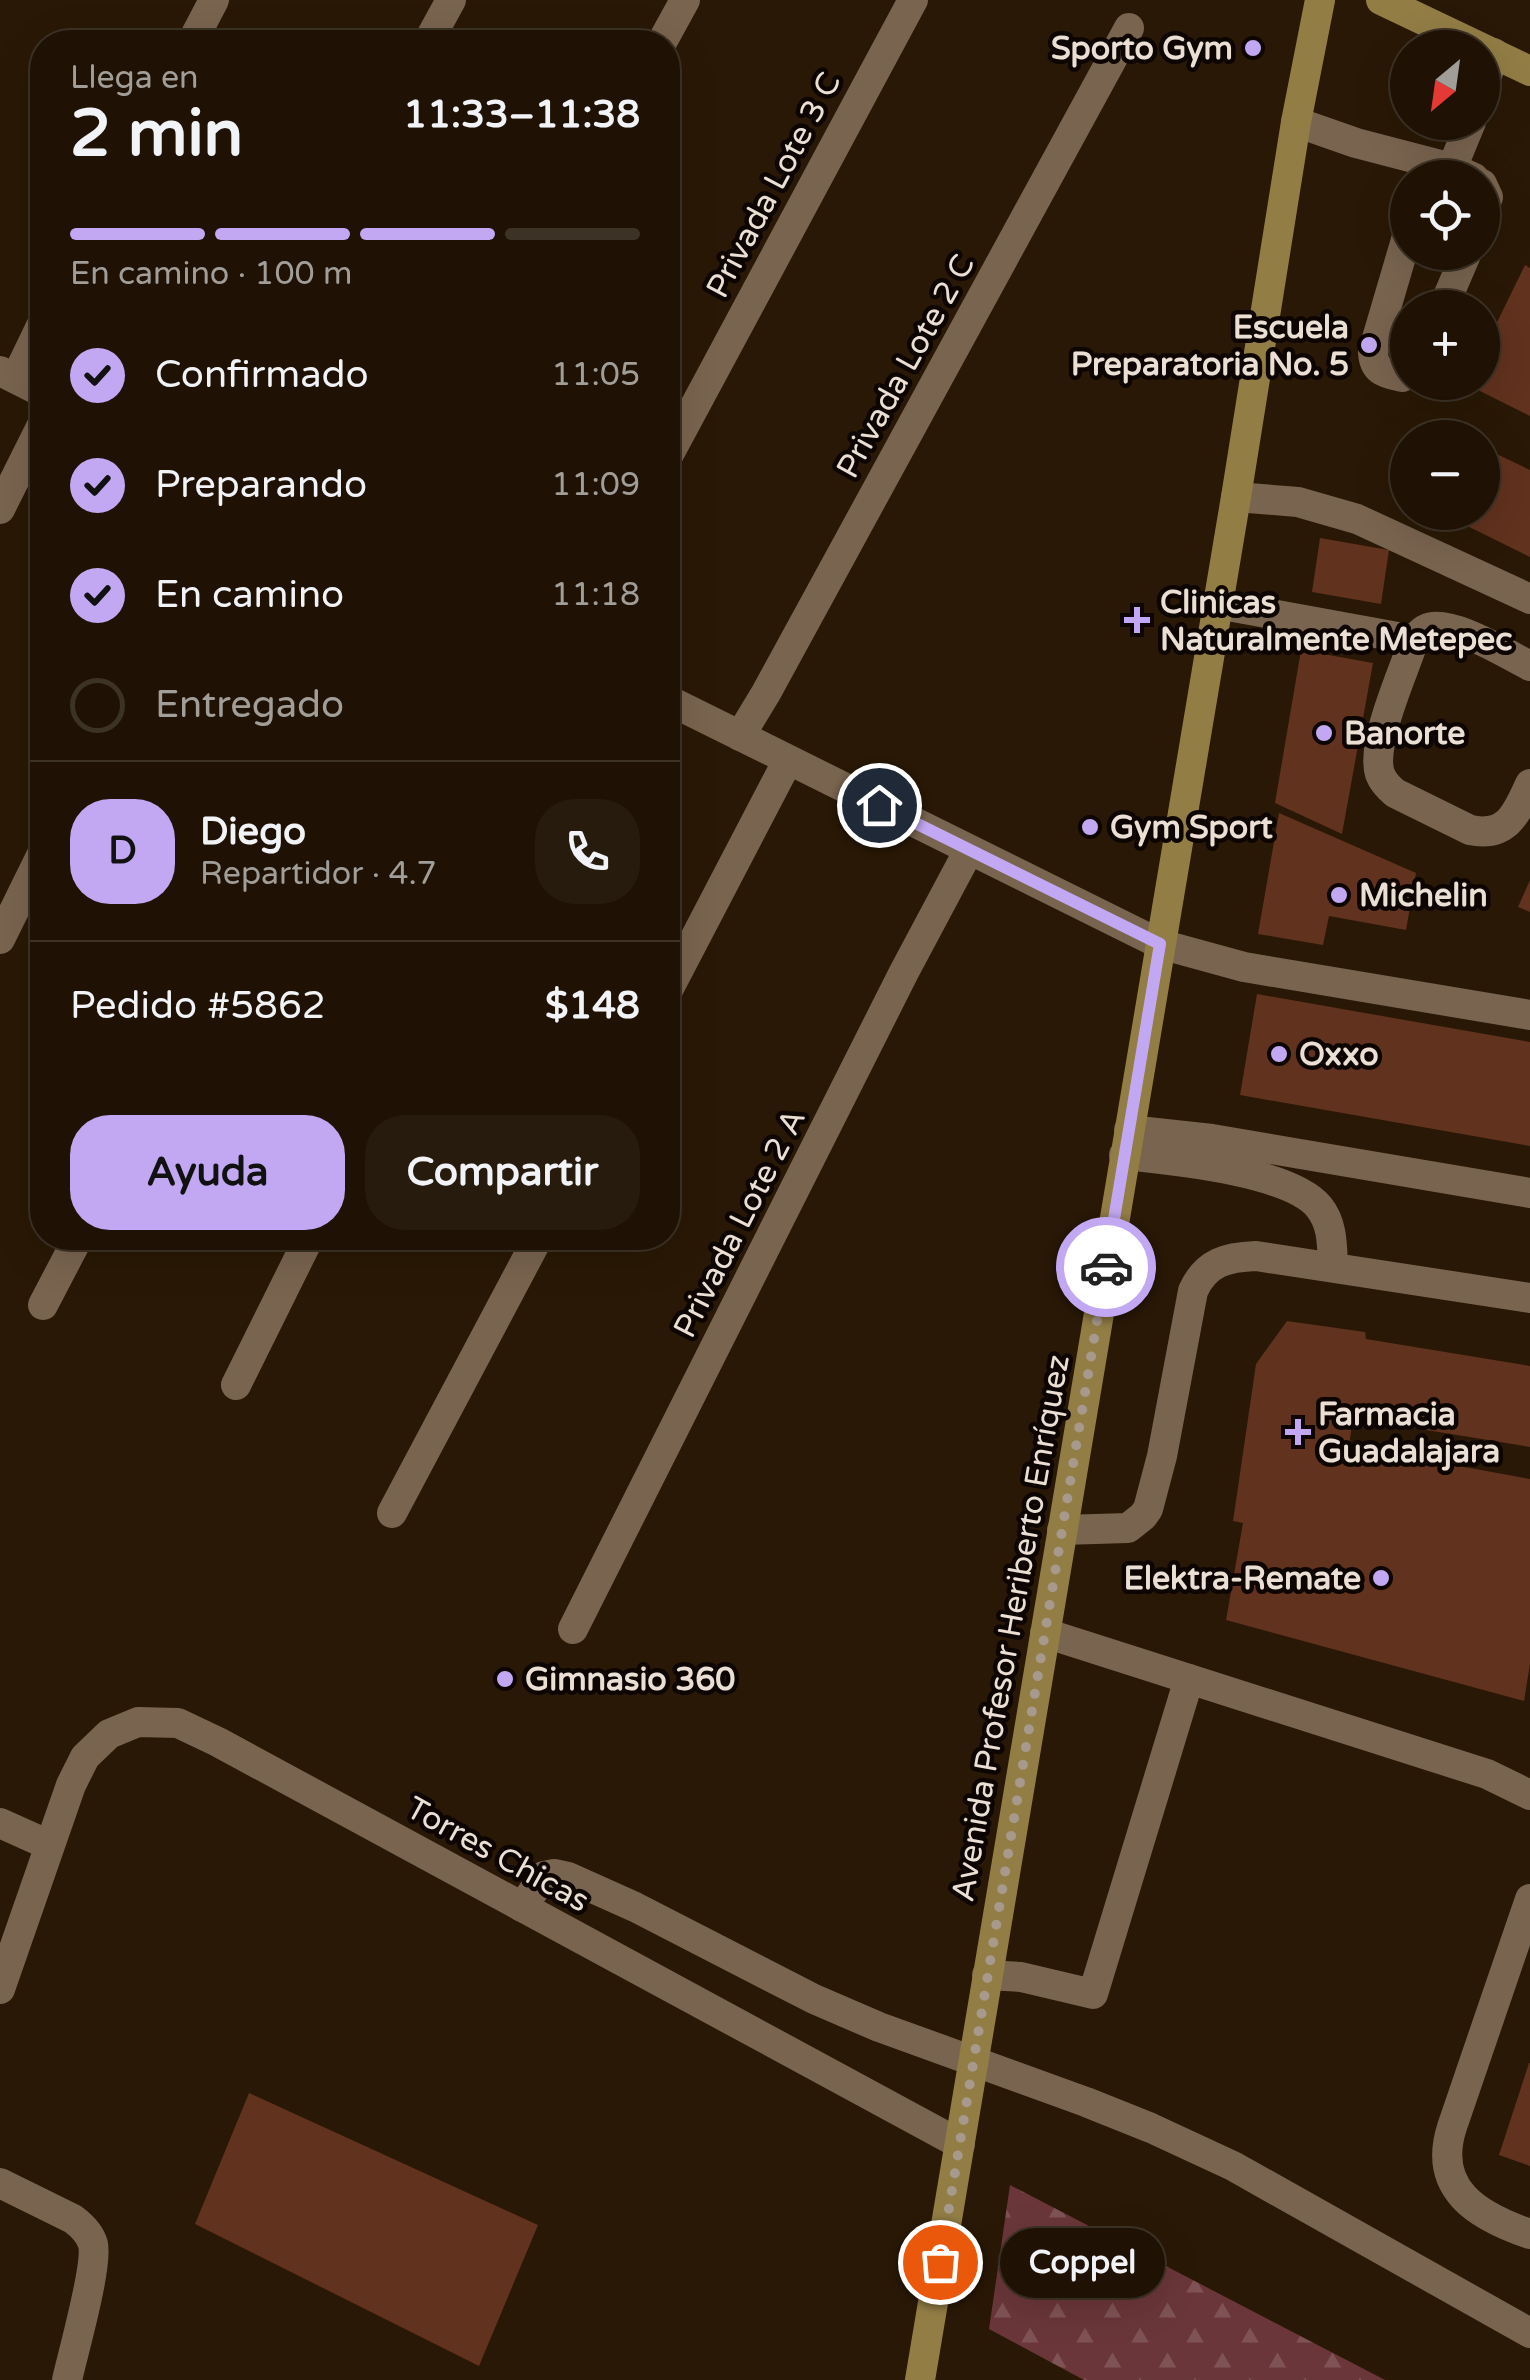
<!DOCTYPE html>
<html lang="es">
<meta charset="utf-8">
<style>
body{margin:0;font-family:"Varela Round",sans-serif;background:#271b0e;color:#f1f3f6;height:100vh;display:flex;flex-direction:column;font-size:38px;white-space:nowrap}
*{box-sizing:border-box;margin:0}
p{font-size:32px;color:#a19e9a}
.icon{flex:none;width:55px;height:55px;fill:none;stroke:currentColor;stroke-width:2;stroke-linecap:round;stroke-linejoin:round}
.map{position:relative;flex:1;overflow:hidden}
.drawer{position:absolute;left:30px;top:30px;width:650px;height:1220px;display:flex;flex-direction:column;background:#1f1204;border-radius:40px;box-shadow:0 10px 40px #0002,0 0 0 2px #3c3226}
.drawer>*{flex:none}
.needle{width:65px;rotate:209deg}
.tools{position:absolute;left:1390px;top:30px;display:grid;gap:20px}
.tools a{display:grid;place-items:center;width:110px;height:110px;border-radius:50%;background:#1f1204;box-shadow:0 10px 40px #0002,0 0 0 2px #3c3226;font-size:50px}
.pin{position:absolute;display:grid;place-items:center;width:85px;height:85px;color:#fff;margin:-42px;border:5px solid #fff;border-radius:50%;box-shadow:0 2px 10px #0007}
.courier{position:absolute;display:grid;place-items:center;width:100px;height:100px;margin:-50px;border:8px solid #c2a8f2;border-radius:50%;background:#fff;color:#222;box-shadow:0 2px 12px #0007}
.bubble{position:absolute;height:70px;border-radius:35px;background:#1f1204;box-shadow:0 10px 40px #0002,0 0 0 2px #3c3226;font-size:32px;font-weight:700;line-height:70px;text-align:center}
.head em{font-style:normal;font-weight:700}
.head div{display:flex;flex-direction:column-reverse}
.head{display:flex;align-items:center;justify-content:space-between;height:170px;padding:0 40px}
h1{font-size:65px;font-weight:700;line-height:75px}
.bar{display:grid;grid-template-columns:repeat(4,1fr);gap:15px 10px;align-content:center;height:120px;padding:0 40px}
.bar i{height:12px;border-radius:8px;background:#3c3226}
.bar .on{background:#c2a8f2}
.bar p{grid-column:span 4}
.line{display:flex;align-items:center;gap:25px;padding:0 40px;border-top:2px solid #3c3226}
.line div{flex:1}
.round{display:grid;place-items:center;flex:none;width:105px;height:105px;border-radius:40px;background:#271b0e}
ol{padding:0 40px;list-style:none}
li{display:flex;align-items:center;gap:30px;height:110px}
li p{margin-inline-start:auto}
li .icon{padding:10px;border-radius:50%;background:#c2a8f2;color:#111;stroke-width:4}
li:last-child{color:#a19e9a}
li i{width:55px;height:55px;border:5px solid #3c3226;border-radius:50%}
.cta{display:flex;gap:20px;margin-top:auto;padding:20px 40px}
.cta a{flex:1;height:115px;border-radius:40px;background:#c2a8f2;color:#111;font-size:40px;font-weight:700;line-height:115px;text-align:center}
.cta a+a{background:#271b0e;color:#f1f3f6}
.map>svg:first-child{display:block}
.forest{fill:url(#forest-firs)}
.building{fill:#61321e}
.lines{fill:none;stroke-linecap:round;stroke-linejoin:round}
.minor{stroke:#79644f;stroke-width:30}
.major{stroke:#927d45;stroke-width:30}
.done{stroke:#a7998b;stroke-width:10;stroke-dasharray:0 18}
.route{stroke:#c2a8f2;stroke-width:12}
.poi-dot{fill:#c2a8f2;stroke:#0c0501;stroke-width:4}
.labels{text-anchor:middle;stroke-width:9;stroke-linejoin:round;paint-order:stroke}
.poi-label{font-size:32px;font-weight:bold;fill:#ebdfd3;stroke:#0c0501;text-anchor:start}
.street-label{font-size:32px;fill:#ebdfd3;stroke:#0c0501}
</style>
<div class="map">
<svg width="1530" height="2380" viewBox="0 0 1530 2380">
<defs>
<pattern id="forest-firs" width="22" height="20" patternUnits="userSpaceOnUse" patternTransform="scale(2.5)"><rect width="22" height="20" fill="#6a3639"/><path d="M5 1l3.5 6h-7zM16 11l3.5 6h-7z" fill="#7f5355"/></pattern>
</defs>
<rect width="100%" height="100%" fill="#291805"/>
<path class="forest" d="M 1010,2185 L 1362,2368 L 1385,2380 L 1084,2380 L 989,2329 Z"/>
<g class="building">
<path d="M 1525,265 L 1530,268 L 1530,416 L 1462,382 L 1482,382 L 1482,353 Z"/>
<path d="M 1482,447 L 1530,470 L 1530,557 L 1439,512 L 1482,512 Z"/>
<path d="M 1320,538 L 1389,550 L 1381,604 L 1312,592 Z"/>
<path d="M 1301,650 L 1373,663 L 1342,834 L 1275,803 Z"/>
<path d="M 1279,813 L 1416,873 L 1406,930 L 1329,916 L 1323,945 L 1258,934 Z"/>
<path d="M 1530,880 L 1530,912 L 1518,907 Z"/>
<path d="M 1257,994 L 1530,1042 L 1530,1146 L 1240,1095 Z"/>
<path d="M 1287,1321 L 1365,1332 L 1366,1339 L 1530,1366 L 1530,1447 L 1353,1418 L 1349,1446 L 1530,1479 L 1530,1664 L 1524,1701 L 1226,1620 L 1243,1523 L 1233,1521 L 1256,1364 Z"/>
<path d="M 1529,2063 L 1530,2063 L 1530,2166 L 1499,2155 Z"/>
<path d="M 249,2093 L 538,2225 L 479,2366 L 195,2224 Z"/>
</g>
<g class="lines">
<g class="minor">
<path d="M 192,42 L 214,0"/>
<path d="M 428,42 L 451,0"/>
<path d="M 662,42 L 685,0"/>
<path d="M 1482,92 L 1494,53"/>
<path d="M 1296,122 L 1356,143 L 1452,168 L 1474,178"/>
<path d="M 1452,168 L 1471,122"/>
<path d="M 1482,184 L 1488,197 L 1482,216"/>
<path d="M 1408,233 L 1373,352 C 1374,372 1385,373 1402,377 L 1408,374"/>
<path d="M 1443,308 L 1467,252"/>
<path d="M 0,371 L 42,392"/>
<path d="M 16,378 L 42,324"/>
<path d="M 668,456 L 913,0"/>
<path d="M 1236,497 L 1298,502 L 1357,519 L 1530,599"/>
<path d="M 0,509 L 42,425"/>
<path d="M 1217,604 L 1414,640"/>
<path d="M 1530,666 C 1508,655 1448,617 1426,629 C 1421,631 1418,636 1414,640 C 1404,671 1370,744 1380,774 C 1383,782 1389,788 1395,793 L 1470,830 C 1508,838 1517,812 1530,784"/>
<path d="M 668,700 L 1160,944 L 1244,967 L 1530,1015"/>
<path d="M 740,736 L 766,693 L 1129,28"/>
<path d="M 0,939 L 42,854"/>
<path d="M 668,990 L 788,760"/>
<path d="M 1129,1130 L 1212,1139 L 1530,1193"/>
<path d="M 1124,1155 C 1171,1160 1290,1171 1319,1207 C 1333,1224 1332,1246 1333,1267"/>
<path d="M 43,1305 L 78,1238"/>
<path d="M 236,1385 L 309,1238"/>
<path d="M 392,1513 L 538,1238"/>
<path d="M 1062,1530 L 1128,1528 L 1143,1516 L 1148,1509 L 1162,1456 L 1193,1291 C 1206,1262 1227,1257 1256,1256 L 1530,1298"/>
<path d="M 573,1629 L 904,972 L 969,850"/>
<path d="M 1045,1633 L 1487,1774 L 1530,1795"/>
<path d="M 0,1823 L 49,1845"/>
<path d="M 1530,1899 L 1452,2127 C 1432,2189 1477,2216 1530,2234"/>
<path d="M 522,1907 L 544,1876 L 554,1874 L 568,1877 L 635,1907 L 814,1999 L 879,2027 L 1086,2102 L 1151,2128 L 1233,2166 L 1530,2333"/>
<path d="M 987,1975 L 1021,1977 L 1093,1994 L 1189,1679"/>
<path d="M 0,1989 L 71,1785 L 85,1757 L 109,1734 L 138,1722 L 178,1723 L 218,1742 L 960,2144"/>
<path d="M 0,2183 L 73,2219 C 81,2225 90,2234 93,2244 C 98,2266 73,2353 67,2380"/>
</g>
<g class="major">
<path d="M 1381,0 L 1530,71"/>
<path d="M 920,2380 L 1236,497 L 1296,122 L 1320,0"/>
</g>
</g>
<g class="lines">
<path class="done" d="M 940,2262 L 1106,1267"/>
<path class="route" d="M 879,805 L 1160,944 L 1106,1267"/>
</g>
<g class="poi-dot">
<circle cx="1253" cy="48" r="10"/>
<circle cx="1369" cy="345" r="10"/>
<path d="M1132 605h10v10h10v10h-10v10h-10v-10h-10v-10h10z"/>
<circle cx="1324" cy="733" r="10"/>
<circle cx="1090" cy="827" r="10"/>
<circle cx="1339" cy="895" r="10"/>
<circle cx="1279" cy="1054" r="10"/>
<path d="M1293 1417h10v10h10v10h-10v10h-10v-10h-10v-10h10z"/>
<circle cx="1381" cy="1578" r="10"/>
<circle cx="505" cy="1679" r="10"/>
</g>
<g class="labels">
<g class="poi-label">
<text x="1233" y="59" text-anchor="end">Sporto Gym</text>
<text x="1349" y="338" text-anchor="end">Escuela<tspan x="1349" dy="37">Preparatoria No. 5</tspan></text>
<text x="1160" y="613">Clinicas<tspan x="1160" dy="37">Naturalmente Metepec</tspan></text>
<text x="1344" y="744">Banorte</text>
<text x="1110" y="838">Gym Sport</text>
<text x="1359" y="906">Michelin</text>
<text x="1299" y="1065">Oxxo</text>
<text x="1318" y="1425">Farmacia<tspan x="1318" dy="37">Guadalajara</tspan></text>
<text x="1361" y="1589" text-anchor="end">Elektra-Remate</text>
<text x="525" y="1690">Gimnasio 360</text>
</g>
<g class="street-label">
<text transform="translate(773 185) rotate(-62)" y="11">Privada Lote 3 C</text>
<text transform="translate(905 366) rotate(-61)" y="11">Privada Lote 2 C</text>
<text transform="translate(739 1223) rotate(-63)" y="11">Privada Lote 2 A</text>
<text transform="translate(1010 1628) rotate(-80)" y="11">Avenida Profesor Heriberto Enríquez</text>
<text transform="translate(498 1854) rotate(29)" y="11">Torres Chicas</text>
</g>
</g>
</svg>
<div class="tools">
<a><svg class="needle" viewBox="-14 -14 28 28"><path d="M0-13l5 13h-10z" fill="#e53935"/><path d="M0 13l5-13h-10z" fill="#a19e9a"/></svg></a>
<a><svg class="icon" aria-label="locate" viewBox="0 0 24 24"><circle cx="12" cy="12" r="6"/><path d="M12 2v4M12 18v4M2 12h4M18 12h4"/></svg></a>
<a>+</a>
<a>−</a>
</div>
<div class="pin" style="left:940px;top:2262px;background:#ea580c"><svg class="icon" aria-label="bag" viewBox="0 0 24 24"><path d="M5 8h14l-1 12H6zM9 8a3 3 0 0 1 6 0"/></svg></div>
<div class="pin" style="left:879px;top:805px;background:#1f2937"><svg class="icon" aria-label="home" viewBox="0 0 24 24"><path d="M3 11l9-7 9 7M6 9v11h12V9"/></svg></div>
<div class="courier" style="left:1106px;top:1267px"><svg class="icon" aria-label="car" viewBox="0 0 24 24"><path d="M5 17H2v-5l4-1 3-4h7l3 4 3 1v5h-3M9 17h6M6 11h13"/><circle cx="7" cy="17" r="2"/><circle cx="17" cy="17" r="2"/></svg></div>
<div class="bubble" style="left:1000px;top:2228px;width:165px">Coppel</div>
<section class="drawer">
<div class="head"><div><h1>2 min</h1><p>Llega en</p></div><em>11:33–11:38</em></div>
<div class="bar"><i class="on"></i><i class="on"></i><i class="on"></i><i></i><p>En camino · 100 m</p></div>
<ol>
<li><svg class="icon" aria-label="check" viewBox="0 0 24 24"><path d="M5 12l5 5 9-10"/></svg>Confirmado<p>11:05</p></li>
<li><svg class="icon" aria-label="check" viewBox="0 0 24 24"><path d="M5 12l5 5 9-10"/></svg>Preparando<p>11:09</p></li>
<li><svg class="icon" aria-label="check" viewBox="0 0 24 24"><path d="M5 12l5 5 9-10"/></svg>En camino<p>11:18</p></li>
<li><i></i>Entregado</li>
</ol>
<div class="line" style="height:180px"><b class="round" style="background:#c2a8f2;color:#111">D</b><div><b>Diego</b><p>Repartidor · 4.7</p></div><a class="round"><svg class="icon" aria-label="phone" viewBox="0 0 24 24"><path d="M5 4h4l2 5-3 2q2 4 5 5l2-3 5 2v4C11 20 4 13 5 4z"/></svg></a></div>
<div class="line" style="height:130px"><div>Pedido #5862</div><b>$148</b></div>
<div class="cta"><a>Ayuda</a><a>Compartir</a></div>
</section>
</div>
